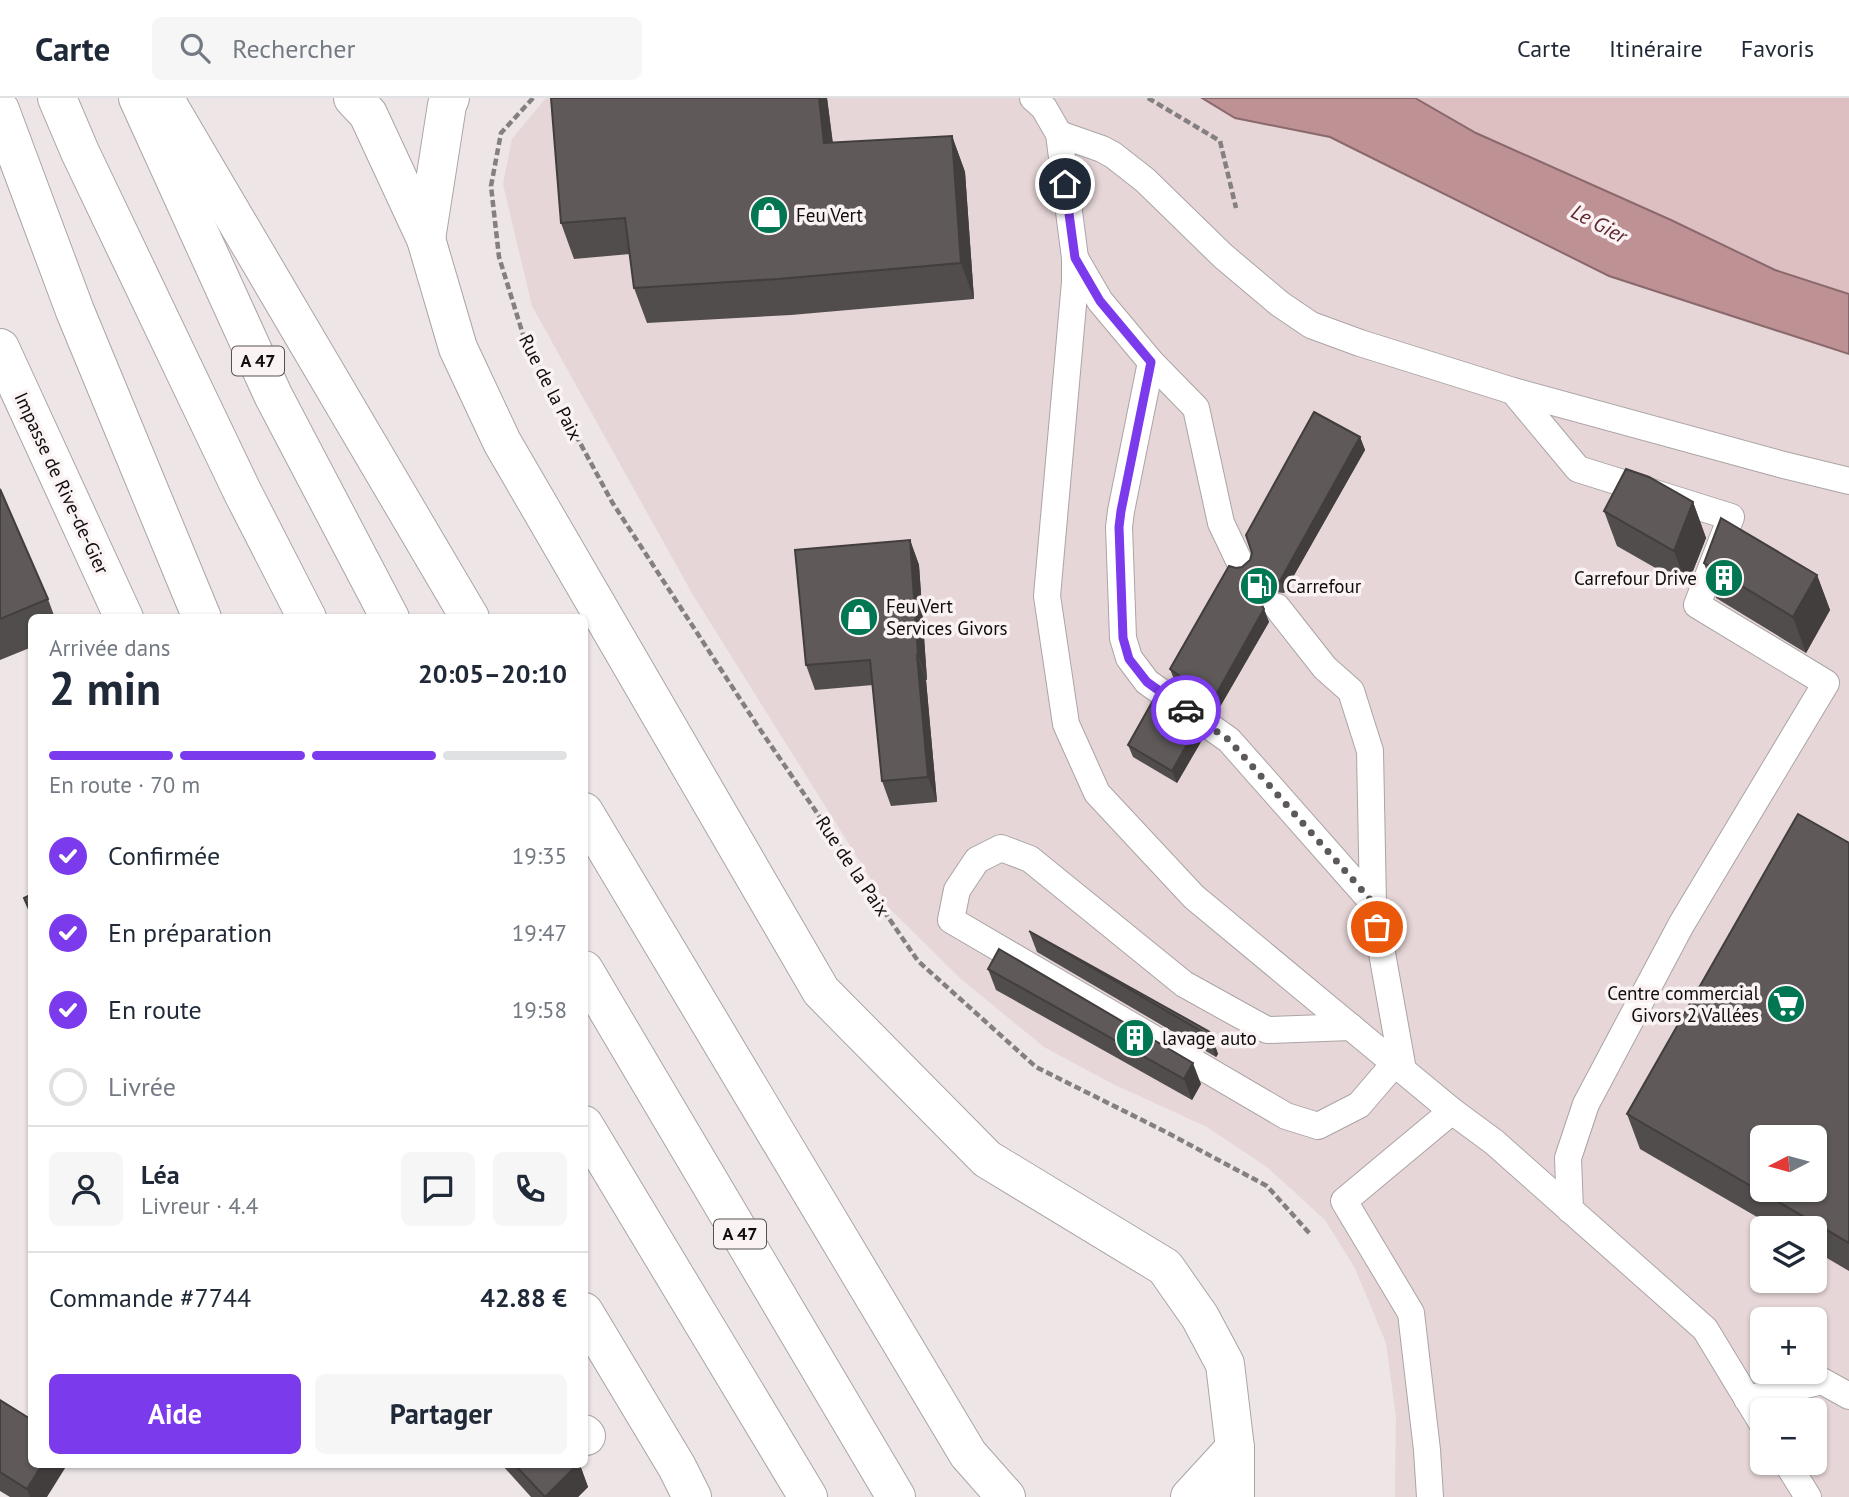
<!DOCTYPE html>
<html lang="fr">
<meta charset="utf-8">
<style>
body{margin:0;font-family:"PT Sans",sans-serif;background:#f6f6f7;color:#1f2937;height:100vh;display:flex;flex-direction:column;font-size:26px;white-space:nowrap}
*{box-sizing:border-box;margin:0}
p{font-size:23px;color:#747a83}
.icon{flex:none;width:38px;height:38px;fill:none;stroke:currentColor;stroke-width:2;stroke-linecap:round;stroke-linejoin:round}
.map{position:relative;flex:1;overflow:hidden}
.sheet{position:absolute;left:28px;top:516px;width:560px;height:854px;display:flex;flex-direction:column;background:#fff;border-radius:10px;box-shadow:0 2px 5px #0004}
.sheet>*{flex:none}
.needle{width:46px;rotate:264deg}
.tools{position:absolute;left:1750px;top:1027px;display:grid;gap:14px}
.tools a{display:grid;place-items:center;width:77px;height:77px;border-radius:10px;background:#fff;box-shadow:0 2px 5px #0004;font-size:35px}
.pin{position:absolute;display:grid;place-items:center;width:60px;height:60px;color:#fff;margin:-30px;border:4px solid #fff;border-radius:50%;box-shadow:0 2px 7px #0007}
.courier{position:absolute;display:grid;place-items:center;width:70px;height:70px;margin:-35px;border:5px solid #7c3aed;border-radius:50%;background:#fff;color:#222;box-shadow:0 2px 9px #0007}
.overview em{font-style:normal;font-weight:600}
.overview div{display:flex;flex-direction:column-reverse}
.overview{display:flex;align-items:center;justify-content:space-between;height:119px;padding:0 21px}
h1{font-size:46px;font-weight:600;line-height:52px}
.bar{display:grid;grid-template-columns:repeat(4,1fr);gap:10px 7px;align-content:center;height:84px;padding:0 21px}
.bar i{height:9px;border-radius:5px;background:#e0e1e3}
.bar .active{background:#7c3aed}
.bar p{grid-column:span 4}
.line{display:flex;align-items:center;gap:18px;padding:0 21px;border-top:2px solid #e0e1e3}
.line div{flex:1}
.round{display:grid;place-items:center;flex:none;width:74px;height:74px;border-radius:10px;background:#f6f6f7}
ol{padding:0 21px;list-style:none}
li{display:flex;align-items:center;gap:21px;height:77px}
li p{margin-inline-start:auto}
li .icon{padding:7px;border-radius:50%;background:#7c3aed;color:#fff;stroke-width:4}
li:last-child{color:#747a83}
li i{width:38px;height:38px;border:4px solid #e0e1e3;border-radius:50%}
.cta{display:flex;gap:14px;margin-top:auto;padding:14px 21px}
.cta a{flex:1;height:80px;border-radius:10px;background:#7c3aed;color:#fff;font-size:28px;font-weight:600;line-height:80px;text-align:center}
.cta a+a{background:#f6f6f7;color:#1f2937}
header{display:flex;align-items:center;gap:42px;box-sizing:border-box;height:98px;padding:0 35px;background:#fff;border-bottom:2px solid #e0e1e3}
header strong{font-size:33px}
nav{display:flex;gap:38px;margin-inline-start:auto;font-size:24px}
.search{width:490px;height:63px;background:#f6f6f7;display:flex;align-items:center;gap:18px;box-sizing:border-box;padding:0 24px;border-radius:10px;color:#747a83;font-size:26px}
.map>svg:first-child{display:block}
.built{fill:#e6d6d7;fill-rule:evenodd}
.green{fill:#debfc1}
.water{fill:#be9195;stroke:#8a696c;stroke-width:2}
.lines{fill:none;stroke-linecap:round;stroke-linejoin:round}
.service-casing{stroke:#aba4a5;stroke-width:28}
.minor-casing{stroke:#aba4a5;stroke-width:40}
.secondary-casing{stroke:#aba4a5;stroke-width:40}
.motorway-casing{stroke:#aba4a5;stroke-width:40}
.path{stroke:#847f80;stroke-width:4.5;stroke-dasharray:7 3.5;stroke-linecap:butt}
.service{stroke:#fff;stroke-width:26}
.minor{stroke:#fff;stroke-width:38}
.secondary{stroke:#fff;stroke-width:38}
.motorway{stroke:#fff;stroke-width:38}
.wall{fill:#524d4d}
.shaded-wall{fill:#423e3e}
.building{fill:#5f5959;stroke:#423e3e;stroke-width:2;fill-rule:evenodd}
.done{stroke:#5d5959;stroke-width:7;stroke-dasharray:0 12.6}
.route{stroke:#7c3aed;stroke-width:9}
.labels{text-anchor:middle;stroke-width:7;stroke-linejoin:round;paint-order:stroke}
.shield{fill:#faf2f3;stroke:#565252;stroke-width:2}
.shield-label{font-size:18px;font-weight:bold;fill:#0f0d0d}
.poi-label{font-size:19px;fill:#0f0d0d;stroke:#faf2f3;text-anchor:start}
.street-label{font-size:19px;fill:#0f0d0d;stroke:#faf2f3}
.water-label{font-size:21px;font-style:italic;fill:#5e252e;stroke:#faf2f3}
</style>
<header>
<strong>Carte</strong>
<div class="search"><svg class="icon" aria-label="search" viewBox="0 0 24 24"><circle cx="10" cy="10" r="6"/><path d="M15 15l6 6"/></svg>Rechercher</div>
<nav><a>Carte</a><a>Itinéraire</a><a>Favoris</a></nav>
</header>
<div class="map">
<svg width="1849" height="1399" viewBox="0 0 1849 1399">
<rect width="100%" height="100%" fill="#ede5e6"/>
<path class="built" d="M 546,0 L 1202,0 L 1235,20 L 1330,39 L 1609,178 L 1849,256 L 1849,1399 L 1395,1399 L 1396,1319 L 1386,1245 L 1355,1170 L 1325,1122 L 1267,1069 L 1207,1029 L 1111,985 L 1044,949 L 961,881 L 889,810 L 693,497 L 532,208 L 503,86 L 512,41 ZM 1762,1040 L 1815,1040 L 1815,1092 L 1762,1092 ZM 1762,1130 L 1815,1130 L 1815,1183 L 1762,1183 ZM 1762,1222 L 1815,1222 L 1815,1274 L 1762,1274 ZM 1762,1312 L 1815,1312 L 1815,1365 L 1762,1365 Z"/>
<path class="green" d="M 1415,0 L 1849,0 L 1849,196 L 1775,172 L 1671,122 L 1476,35 Z"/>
<path class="water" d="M 1202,0 L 1415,0 L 1476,35 L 1671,122 L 1775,172 L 1849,196 L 1849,256 L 1609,178 L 1330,39 L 1235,20 Z"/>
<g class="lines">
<g class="service-casing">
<g id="service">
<path d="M 1033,0 L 1044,10 L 1059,36 L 1075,160 L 1075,184 L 1047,498 L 1066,626 L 1097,695 L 1194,799 L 1452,1013 L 1494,1044 L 1705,1231 L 1762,1325"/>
<path d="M 1059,36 L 1102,51 L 1113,57 L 1145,82 L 1223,158 L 1280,206 L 1311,227 L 1360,245 L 1513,293 L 1780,366 L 1849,383"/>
<path d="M 1075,160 L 1100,203 L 1151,264 L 1121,413 L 1119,429 L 1123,540 L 1129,560 L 1147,584 L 1229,642 L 1373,805 L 1403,972"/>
<path d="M 1151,264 L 1196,310 L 1221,425 L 1241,467"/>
<path d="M 1513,293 L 1578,371 L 1731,419 L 1697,507 L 1826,585 L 1681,827 L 1586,1006 L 1568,1060 L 1570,1112"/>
<path d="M 1277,509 L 1325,570 L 1351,593 L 1370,653 L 1373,805"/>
<path d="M 1351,929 L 1267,932 L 1184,886 L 1030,761 L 1001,750 L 977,762 L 957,792 L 951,822 L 1286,1018 L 1318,1028 L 1359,1007 L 1395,965"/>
<path d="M 1747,1301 L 1822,1283 L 1849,1298"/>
<path d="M 1787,1365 L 1808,1399"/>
<path d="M 1430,1399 L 1427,1352 L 1411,1215 L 1344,1103 L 1452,1013"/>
</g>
</g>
<g class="minor-casing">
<g id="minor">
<path d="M 0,250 L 124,520"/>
<path d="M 584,1336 L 586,1338"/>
</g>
</g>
<g class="secondary-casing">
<g id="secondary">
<path d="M 353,0 L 368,16 L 426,141 L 458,250 L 502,344 L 821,893 L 987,1061 L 1165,1169 L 1200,1219 L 1225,1266 L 1235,1350 L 1235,1399"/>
<path d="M 426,141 L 447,7 L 450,0"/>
<path d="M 1190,1399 L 1235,1350"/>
</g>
</g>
<g class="motorway-casing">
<g id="motorway">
<path d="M 57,0 L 80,54 L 242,393 L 307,520"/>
<path d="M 138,0 L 273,297 L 390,520"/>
<path d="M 164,0 L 470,520"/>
<path d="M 0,12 L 75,213 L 202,520"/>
<path d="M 584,714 L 968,1356 L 1006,1399"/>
<path d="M 584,872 L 896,1399"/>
<path d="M 584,1027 L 808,1399"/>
<path d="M 584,1214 L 677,1369 L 692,1399"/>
</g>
</g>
<g class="path">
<path d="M 533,0 L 501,35 L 491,88 L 499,159 L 525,243 L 612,404 L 757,627 L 918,863 L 1036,969 L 1164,1033 L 1267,1088 L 1311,1137"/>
<path d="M 1148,0 L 1220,43 L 1236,110"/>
</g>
<use href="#service" class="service"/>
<use href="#minor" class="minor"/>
<use href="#secondary" class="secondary"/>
<use href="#motorway" class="motorway"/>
</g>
<g class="wall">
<path d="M 551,0 L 827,0 L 833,45 L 952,38 L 965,74 L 974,201 L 791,217 L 647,225 L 634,190 L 630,156 L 574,161 L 561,125 Z"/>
<path d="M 1360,339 L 1365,352 L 1284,495 L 1274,494 L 1268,496 L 1263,503 L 1262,508 L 1269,524 L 1217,614 L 1175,584 L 1170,571 L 1236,470 L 1242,469 L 1250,462 L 1252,455 Z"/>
<path d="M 0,391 L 48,501 L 55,520 L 32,520 L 32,549 L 0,562 Z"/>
<path d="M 1693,404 L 1706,440 L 1687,488 L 1617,448 L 1604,413 Z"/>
<path d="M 910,442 L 919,467 L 927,582 L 926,582 L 937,704 L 891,708 L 882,683 L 873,587 L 815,592 L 806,567 Z"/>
<path d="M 1704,465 L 1817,477 L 1830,512 L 1806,555 L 1716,500 Z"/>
<path d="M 1202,642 L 1177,685 L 1133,659 L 1128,647 Z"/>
<path d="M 1849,745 L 1849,1173 L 1815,1153 L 1815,1130 L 1776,1130 L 1640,1051 L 1627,1016 Z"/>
<path d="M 1029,833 L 1210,934 L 1218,956 L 1216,959 L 1037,854 Z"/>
<path d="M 988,871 L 1201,986 L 1192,1002 L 996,892 Z"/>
<path d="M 0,1302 L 47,1399 L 10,1399 L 0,1393 Z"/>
<path d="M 502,1367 L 580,1367 L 588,1389 L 578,1399 L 531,1399 Z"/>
</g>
<g class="shaded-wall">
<path d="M 819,0 L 827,0 L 837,81 L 824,45 Z"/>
<path d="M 952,38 L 965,74 L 974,201 L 961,165 Z"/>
<path d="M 1360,339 L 1365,352 L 1284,495 L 1280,483 Z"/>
<path d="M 1693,404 L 1706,440 L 1687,488 L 1674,453 Z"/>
<path d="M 910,442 L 919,467 L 927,582 L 918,557 Z"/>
<path d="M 1817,477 L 1830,512 L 1806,555 L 1793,519 Z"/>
<path d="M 1263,483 L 1268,496 L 1263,503 L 1262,512 L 1257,499 L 1258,490 Z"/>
<path d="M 1264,511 L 1269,524 L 1217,614 L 1213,602 Z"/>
<path d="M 917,557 L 926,582 L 937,704 L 928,679 Z"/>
<path d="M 1197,629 L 1202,642 L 1177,685 L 1172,673 Z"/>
<path d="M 1210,934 L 1218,956 L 1216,959 L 1208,937 Z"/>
<path d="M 1193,965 L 1201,986 L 1192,1002 L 1184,981 Z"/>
<path d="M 42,1367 L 67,1367 L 47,1399 L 30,1399 L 27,1391 Z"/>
<path d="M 577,1367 L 580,1367 L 588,1389 L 578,1399 L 545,1399 Z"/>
</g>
<g class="building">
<path d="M 551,0 L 819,0 L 824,45 L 952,38 L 961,165 L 778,181 L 634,190 L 625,120 L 561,125 Z"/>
<path d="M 1314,314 L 1360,339 L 1280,483 L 1269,481 L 1263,483 L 1258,490 L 1257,499 L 1264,511 L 1213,602 L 1170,571 L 1229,468 L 1236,470 L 1242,469 L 1250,462 L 1252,455 L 1246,437 Z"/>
<path d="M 1626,371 L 1649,379 L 1693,404 L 1674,453 L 1604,413 Z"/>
<path d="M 0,391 L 48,501 L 0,521 Z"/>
<path d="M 1721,420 L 1817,477 L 1793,519 L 1704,465 Z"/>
<path d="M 910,442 L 918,557 L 917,557 L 928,679 L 882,683 L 870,562 L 806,567 L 795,452 Z"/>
<path d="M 1155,599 L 1197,629 L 1172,673 L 1128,647 Z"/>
<path d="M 1798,716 L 1849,745 L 1849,1145 L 1627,1016 ZM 1762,1040 L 1815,1040 L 1815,1092 L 1762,1092 Z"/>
<path d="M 32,796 L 32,818 L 24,800 Z"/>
<path d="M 1029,833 L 1210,934 L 1208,937 Z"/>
<path d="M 999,851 L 1193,965 L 1184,981 L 988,871 Z"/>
<path d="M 0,1302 L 32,1322 L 32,1367 L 42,1367 L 27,1391 L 0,1374 Z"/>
<path d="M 515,1367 L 577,1367 L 545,1399 Z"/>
</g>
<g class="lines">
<path class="done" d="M 1186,612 L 1229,642 L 1355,784 L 1373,805 L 1377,829"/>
<path class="route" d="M 1065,86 L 1075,160 L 1100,203 L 1151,264 L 1121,413 L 1119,429 L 1123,540 L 1129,561 L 1147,584 L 1186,612"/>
</g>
<defs>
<g id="shop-disc" transform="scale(2.0125)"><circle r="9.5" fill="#007752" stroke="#faf2f3"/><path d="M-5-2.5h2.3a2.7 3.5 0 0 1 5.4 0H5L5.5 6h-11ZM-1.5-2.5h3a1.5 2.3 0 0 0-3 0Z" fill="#fff"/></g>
<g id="building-disc" transform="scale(2.0125)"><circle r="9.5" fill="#007752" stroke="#faf2f3"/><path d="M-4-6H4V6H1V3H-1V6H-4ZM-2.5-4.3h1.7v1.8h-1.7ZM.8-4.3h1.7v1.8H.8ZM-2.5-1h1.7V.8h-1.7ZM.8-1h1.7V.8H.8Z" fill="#fff"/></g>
<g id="fuel-disc" transform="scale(2.0125)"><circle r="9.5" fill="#007752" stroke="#faf2f3"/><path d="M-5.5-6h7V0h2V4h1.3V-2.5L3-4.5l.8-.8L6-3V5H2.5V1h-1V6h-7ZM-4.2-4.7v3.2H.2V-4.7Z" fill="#fff"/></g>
<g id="supermarket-disc" transform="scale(2.0125)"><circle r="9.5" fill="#007752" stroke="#faf2f3"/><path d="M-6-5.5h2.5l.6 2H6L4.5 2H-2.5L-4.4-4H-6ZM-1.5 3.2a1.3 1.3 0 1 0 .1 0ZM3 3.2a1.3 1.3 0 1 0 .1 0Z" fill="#fff"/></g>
</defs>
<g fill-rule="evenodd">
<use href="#shop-disc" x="769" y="117"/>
<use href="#building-disc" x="1724" y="480"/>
<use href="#fuel-disc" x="1259" y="488"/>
<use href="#shop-disc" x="859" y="519"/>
<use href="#supermarket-disc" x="1786" y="906"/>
<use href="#building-disc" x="1135" y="940"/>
</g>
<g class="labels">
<g class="shield">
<rect x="232" y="248.5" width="52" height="29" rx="5"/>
<rect x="714" y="1121.5" width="52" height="29" rx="5"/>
</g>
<g class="shield-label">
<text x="258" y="269">A 47</text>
<text x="740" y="1142">A 47</text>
</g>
<g class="poi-label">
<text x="796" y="124">Feu Vert</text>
<text x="1697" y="487" text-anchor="end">Carrefour Drive</text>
<text x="1286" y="495">Carrefour</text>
<text x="886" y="515">Feu Vert<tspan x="886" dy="22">Services Givors</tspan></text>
<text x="1759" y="902" text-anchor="end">Centre commercial<tspan x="1759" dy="22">Givors 2 Vallées</tspan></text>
<text x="1162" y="947">lavage auto</text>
</g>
<g class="street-label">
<text transform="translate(551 289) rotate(63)" y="7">Rue de la Paix</text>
<text transform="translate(62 385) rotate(65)" y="7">Impasse de Rive-de-Gier</text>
<text transform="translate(853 768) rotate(56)" y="7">Rue de la Paix</text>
</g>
<g class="water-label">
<text transform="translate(1599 126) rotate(28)" y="7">Le Gier</text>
</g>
</g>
</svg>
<div class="tools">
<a><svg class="needle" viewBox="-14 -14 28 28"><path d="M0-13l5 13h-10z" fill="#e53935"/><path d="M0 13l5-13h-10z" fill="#747a83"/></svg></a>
<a><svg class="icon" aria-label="layers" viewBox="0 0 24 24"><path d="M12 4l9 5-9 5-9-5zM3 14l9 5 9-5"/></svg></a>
<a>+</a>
<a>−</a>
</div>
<div class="pin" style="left:1377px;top:829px;background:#ea580c"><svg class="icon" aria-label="bag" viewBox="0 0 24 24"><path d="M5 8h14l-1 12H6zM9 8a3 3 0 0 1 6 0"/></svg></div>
<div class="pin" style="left:1065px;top:86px;background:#1f2937"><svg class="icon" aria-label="home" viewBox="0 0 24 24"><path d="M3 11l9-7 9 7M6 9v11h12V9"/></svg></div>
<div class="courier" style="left:1186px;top:612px"><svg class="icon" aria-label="car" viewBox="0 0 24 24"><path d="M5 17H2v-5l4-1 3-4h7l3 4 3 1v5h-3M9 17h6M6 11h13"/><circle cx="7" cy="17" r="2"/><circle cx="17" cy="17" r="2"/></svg></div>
<section class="sheet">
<div class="overview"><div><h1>2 min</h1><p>Arrivée dans</p></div><em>20:05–20:10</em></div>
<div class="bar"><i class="active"></i><i class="active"></i><i class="active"></i><i></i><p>En route · 70 m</p></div>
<ol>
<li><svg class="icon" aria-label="check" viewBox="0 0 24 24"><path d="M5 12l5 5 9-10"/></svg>Confirmée<p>19:35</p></li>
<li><svg class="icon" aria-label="check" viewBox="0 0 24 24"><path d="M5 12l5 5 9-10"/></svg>En préparation<p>19:47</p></li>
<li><svg class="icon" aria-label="check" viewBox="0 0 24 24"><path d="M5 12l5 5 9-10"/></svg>En route<p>19:58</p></li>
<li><i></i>Livrée</li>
</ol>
<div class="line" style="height:126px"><a class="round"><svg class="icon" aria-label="person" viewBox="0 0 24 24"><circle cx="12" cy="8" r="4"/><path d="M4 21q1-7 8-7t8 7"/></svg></a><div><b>Léa</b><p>Livreur · 4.4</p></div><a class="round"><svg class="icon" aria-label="chat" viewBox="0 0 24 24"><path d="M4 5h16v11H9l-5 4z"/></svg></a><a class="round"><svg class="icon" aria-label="phone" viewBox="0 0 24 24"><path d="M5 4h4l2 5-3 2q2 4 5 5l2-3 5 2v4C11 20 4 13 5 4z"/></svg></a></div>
<div class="line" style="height:91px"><div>Commande #7744</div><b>42.88 €</b></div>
<div class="cta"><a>Aide</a><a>Partager</a></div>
</section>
</div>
